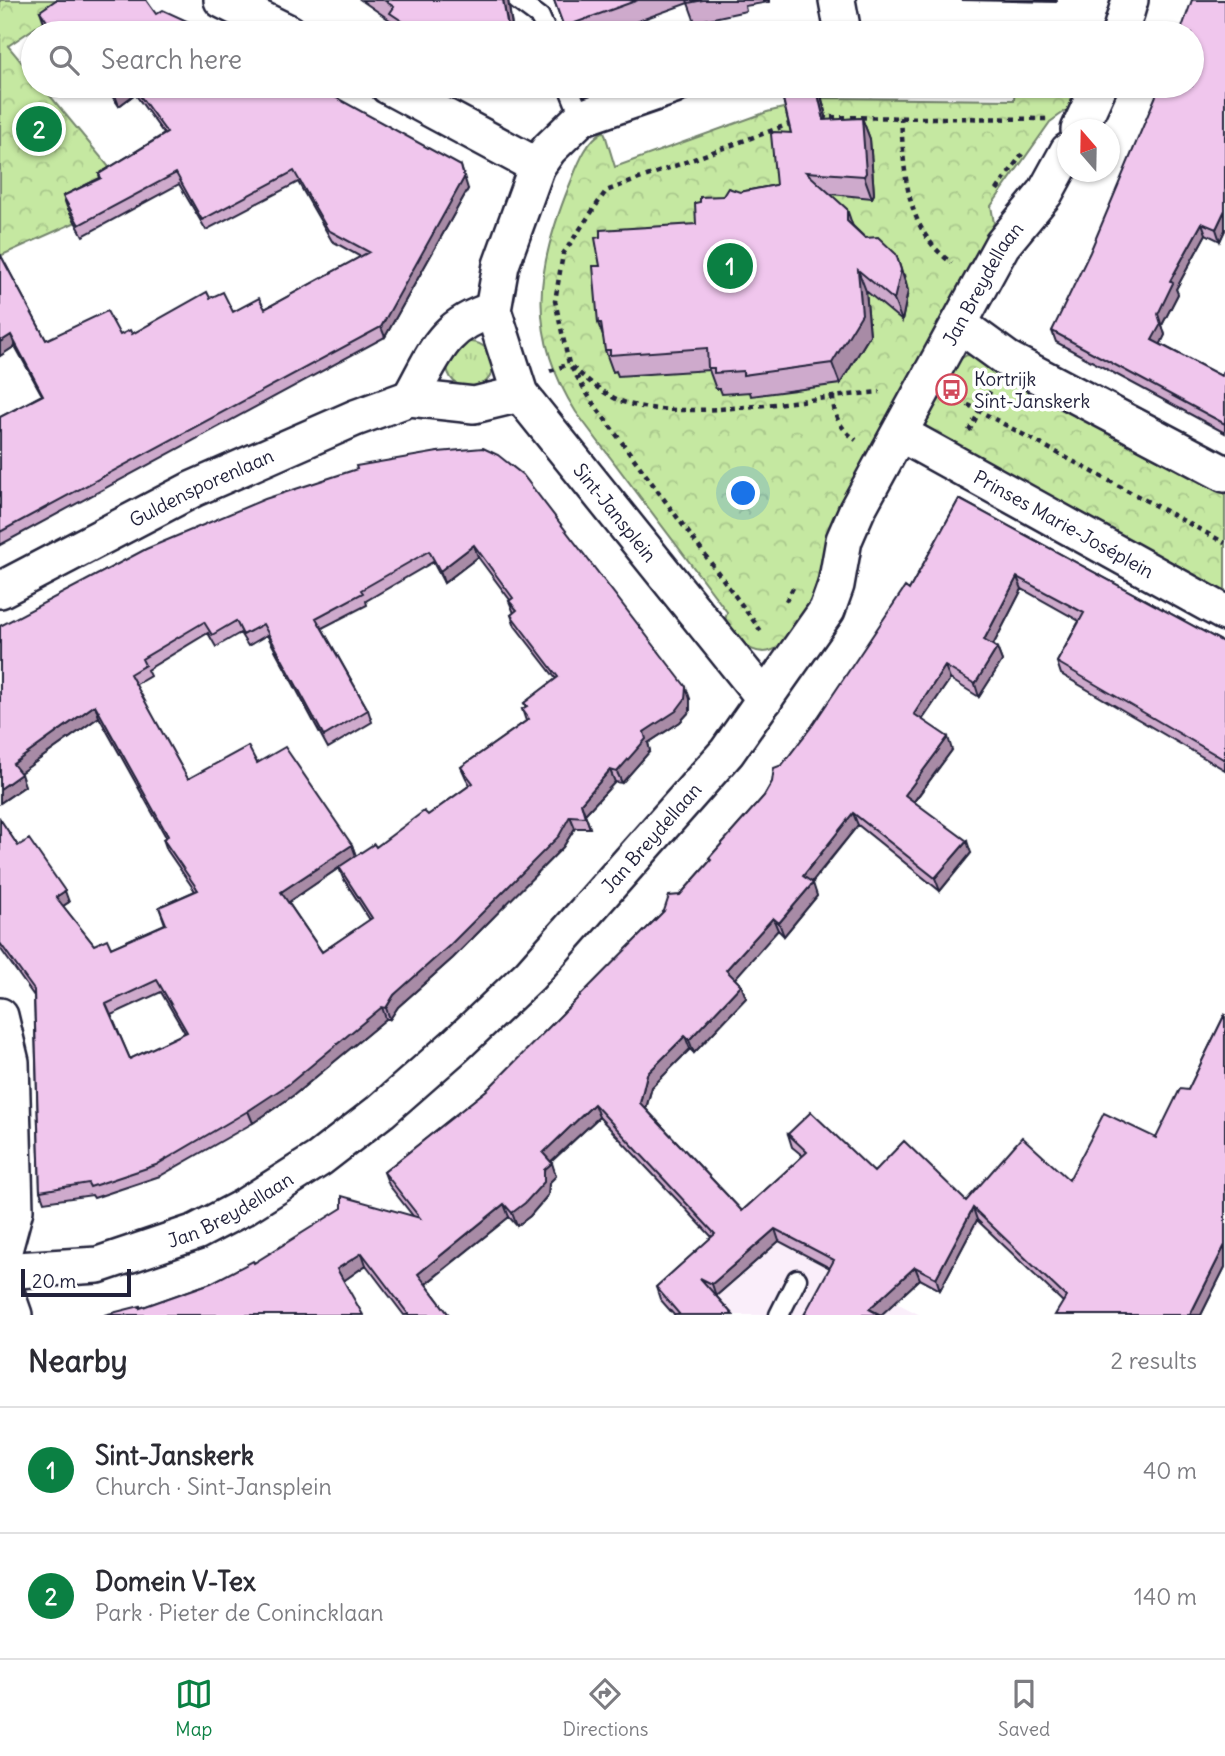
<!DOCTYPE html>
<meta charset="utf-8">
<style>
body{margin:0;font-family:Delius,sans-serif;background:#f7f7f7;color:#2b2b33}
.compass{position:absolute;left:1057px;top:119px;width:63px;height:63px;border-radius:50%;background:#fff;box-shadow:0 2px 5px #0004;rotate:340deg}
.scale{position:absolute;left:21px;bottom:18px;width:110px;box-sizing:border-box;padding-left:7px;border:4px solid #22223b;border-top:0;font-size:19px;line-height:24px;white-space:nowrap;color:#22223b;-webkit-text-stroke:5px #fff;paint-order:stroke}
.you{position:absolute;left:744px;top:494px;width:24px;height:24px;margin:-18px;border:5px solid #fff;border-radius:50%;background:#1a73e8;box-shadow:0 0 0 10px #1a73e833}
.badge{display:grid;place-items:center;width:46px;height:46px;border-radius:50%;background:#0b8043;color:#fff;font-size:23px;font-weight:700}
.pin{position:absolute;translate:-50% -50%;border:4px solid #fff;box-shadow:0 2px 7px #0006}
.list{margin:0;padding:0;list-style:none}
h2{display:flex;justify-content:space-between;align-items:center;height:91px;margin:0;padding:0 28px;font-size:30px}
h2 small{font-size:23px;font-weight:400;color:#7c7c81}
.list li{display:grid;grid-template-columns:46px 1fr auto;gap:21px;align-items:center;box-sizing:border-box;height:126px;padding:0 28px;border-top:2px solid #e1e1e2}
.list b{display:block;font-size:26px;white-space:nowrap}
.list p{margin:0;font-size:23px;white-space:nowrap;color:#7c7c81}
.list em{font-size:23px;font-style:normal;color:#7c7c81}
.icon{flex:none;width:38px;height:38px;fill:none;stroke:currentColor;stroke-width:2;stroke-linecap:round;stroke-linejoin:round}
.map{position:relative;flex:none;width:1225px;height:1315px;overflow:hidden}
.search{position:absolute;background:#fff;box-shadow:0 2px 5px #0004;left:21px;right:21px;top:21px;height:77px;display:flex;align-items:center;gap:18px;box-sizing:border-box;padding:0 24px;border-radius:38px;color:#7c7c81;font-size:26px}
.sheet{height:343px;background:#fff}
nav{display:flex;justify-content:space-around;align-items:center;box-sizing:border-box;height:98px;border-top:2px solid #e1e1e2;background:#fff;font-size:19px;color:#7c7c81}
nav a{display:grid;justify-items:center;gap:4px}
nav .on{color:#0b8043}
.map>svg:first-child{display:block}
.built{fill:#faeefa}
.grass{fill:url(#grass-tufts);stroke:#74856e;stroke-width:2}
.park{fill:url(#park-crowns);stroke:#74856e;stroke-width:2}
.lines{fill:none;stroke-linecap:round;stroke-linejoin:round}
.lane-casing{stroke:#22223b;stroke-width:23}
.street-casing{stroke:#22223b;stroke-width:40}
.path{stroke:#22223b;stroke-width:4.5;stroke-dasharray:5 5;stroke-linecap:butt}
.lane{stroke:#fff;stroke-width:18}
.street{stroke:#fff;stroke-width:35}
.wall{fill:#ceaacc;stroke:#22223b;stroke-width:2;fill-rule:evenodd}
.shaded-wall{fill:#a88ba6;stroke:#22223b;stroke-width:2}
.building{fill:#f0c6ed;stroke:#22223b;stroke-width:2;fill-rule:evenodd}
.labels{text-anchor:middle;stroke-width:7;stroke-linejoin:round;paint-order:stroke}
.street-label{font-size:19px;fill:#22223b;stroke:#fff}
.poi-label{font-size:19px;fill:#22223b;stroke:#fff;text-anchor:start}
</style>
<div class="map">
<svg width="1225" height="1315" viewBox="0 0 1225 1315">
<defs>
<pattern id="grass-tufts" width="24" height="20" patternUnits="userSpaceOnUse" patternTransform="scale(1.75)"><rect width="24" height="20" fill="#c5e8a1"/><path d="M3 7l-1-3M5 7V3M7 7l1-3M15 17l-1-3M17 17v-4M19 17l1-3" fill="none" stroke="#a9c78c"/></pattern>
<pattern id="park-crowns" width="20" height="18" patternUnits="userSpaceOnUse" patternTransform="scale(1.75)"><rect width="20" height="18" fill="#c5e8a1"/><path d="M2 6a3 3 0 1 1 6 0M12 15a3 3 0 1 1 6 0" fill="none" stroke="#a9c78c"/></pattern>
</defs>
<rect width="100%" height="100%" fill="#fff"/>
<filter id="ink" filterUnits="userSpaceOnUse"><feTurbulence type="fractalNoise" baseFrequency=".0143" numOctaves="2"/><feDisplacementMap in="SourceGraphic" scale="14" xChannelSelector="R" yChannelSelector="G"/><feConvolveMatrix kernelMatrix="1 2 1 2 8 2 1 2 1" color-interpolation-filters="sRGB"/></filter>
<g filter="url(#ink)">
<path class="built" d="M908,1153l73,71 -86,78 25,13h-194l-14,-16 15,-59 152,-55z"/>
<path class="grass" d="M447 365a23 23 0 1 1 46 0a23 23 0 1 1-46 0Z"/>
<path class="park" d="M0,0h76l-68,46 25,30v10h9l72,87v32l-114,51z
M1015,86h57l-1,21 -21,15 -59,84 3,17c-51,95 -107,189 -154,286 -22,43 -18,101 -58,135 -23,20 -42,-2 -58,-18l3,-14 -151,-200c-50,-79 -40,-145 -6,-228 7,-17 16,-44 34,-53l11,36 152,-55 57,-14 190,2z
M967,355l11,1 247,132v109l-299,-168 -1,-9 32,-59z"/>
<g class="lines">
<defs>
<path id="lane" d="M517,0l23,17 7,16
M568,86l13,32
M779,1315l18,-36"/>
<g id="street">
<path d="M222,0l67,33"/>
<path d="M837,0l6,33"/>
<path d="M1120,33l10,-33"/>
<path d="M388,86l149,80"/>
<path id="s1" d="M674,86l-93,32 -32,31 -12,17 -36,99 -8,45 27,84 245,305"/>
<path d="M1079,130l20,-44"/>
<path d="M959,324l48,35 218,115"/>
<path d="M410,398c25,-44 31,-72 83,-88"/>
<path id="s2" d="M901,434l324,179"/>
<path id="s3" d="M0,590l193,-101 162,-71 55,-20 64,7 46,-11"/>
<path d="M0,1016l11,46 4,148 -15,55"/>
<path id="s4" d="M0,1271l98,-6 98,-33 46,-24 77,-49 62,-48 74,-65 75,-71 197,-223 100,-142 9,-25 8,-45 13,-30 145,-265 43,-52 23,-42"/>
<path d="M0,1275l14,40"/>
</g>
</defs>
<use href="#lane" class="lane-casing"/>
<use href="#street" class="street-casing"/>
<path class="path" d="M821,117l225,2
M901,117c3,52 3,112 51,146
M997,190l25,-36
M572,367c16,13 33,29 54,36 58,19 189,-6 254,-11
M550,371l19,-7
M833,396c0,20 7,32 23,44
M959,400l266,143
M969,431l22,-41
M786,601l9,-17
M761,631l-168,-228 -24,-39 -14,-63 8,-47 43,-63 189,-69"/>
<use href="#lane" class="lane"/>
<use href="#street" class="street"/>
</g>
<path class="wall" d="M361,0h147l5,33h-115l-4,-10z
M554,0h215v2l-24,4 1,5 -51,11 -7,-19 -83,30h-39z
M961,0h96l-1,2z
M1225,0v230l-5,11 -14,-7 -30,55 2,5 -16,31 3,10 -5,9 61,32 4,-8v65l-169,-91 -4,-11 140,-245z
M40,11l116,3 57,19h-161l-8,-11z
M105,86h210l153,103 -83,148 -385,208v-128l42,-22 -27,-49 -15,10v-102l46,86 86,-6 78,-36 23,14 32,-3 96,-52 -29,-16 -34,-59 -92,48 -27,-46 -96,52 -16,-29 -4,-11 37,-18 -1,-4 65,-40 -29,-40 -16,12z
M780,86h39l8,34 35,-2 8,21 4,55 -2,4 -41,-4 22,32 51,49 4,16 -6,30 -36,-30 4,44 -30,49 -89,12 -1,-4 -28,2 -2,-5h-4l-7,-19 -91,6 -2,-5 -3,1 -8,-22 -1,-11 -6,-16 2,-57 96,-42 4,-22 40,-10 36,-7 15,-52z
M438,452l252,247v12l-10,11 -32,21 2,8 -28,32 -7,-1 -30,32 5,14h-15l-12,19 -110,111 -55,49 -8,12h-4l-92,76 -41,28 -93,53 -66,22 -2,-3 -48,7 -4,-11 -6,-195 -34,-48v-129l18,27 51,56 -6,4 31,39 17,3 54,-24 -6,-17 36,-16 -28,-41 -4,-11 3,-2 -67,-120 -79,56 5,13 -25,17v-177zM478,557l32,43 -1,1 5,12 -3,2 4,11 41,53 -32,24 2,4 -4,2 4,12 -65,46 5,11 4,7 -42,30 -52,32 -20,9 -4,-11 -95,-82 -69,16 -53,-94 15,-9 -3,-6 61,-37 8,14 24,-14 8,13 19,-11 61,113 44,-26 -4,-12 -46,-82 45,-23 -1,-4 67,-39 11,21zM339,868l4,10 27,42 -48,32 -34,-50zM161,992l24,41 -55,26 -19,-44z
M959,499l266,144v127l-164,-96 -4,-12 22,-41 -57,-32 -29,56 4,3 5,13 -23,36 -29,-18 -28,41 30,30 -38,52 57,51 -31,38 -82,-66 -46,58 5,13 -33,40 -6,-6 -44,48 7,7 5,13 -52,55 -4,-4 -38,38 -6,22 96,102 61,-55 -11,-9 -4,-13 86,38 92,29 103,-21 87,-42 32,-48 37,-76v253l-24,48 -138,-13 -86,-82 -37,70 -20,-11 -39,36 -51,-47 -51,-27 -63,55 17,19h-59l-14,-16 -4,-12 56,-50 -113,-120 -48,45 5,14 -7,7 -1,12 -18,21 -13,10 -8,-9 -83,67 23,31h-45l-38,-50 -23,16 -202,27 70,-25 43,-20 159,-47 -24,-31 -5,-13 104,-83 192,-194 30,-34 -1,-3 55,-62 18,-31 30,-39 97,-136z"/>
<path class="shaded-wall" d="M503,0h5l5,33h-4z
M128,86h4l3,8 -16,12 -4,-11z
M816,86h3l12,55 -7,-21z
M862,118l8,21 4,55 -2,4 -8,-22z
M461,166l7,23 -83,148 -4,-10z
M847,209l7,21 -7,-9z
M1225,210v20l-5,11 -4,-12z
M1202,223l4,11 -30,55 2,5 -16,31 3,10 -8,17 -5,-12 6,-26 12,-33z
M896,254l12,37 -6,30 -8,-21z
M858,270l8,21 4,44 -30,49 -8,-21z
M11,335l4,11 -15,10v-14z
M474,545l4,12 -34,26 -4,-12z
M1017,577l5,12 -33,64 -5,-13z
M997,648l5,13 -23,36 -4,-13z
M945,666l5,13 -32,47 -4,-12z
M686,687l4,12v12l-10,11 -32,21 2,8 -28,32 -5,-11 27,-40z
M95,705l4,12 -82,58 -4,-11z
M948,737l4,13 -43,58 -4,-13z
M610,770l5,12 -30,32 5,14 -9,-25z
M21,774l4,12 -25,17v-14z
M853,813l5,12 -51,63 -4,-12z
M570,816l5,12 -12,19 -110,111 -55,49 -8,12 -4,-11 8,-13z
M967,841l4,12 -31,38 -5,-13z
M352,845l4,11 -70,48 -5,-12z
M813,883l4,13 -33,40 -5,-13z
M65,891l4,11 -9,6 -4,-11z
M773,918l5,12 -47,53 -5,-13z
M741,985l5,13 -52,55 -5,-13z
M382,1007l4,12 -92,76 -41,28 -5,-12z
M685,1036l5,13 -38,38 -8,28 -4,-12 7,-29z
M594,1104l5,13 -52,48 -4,-12z
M552,1163l4,13 -7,7 -1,12 -18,21 -13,10 -5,-13 32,-43z
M504,1204l5,13 -86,69 -5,-12z
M973,1208l4,12 -37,70 -4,-12z
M775,1229l4,12 -63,55 -4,-12z
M1225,1245v22l-24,48h-11z
M362,1253l4,12 -24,17 -5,-13z
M915,1267l5,12 -39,36 -12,-6z"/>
<path class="building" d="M56,0h90l10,14 7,-4 50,23h-158l-15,-22z
M384,0h119l6,33h-78l-2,-1 -1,1h-8l-30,-20 4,-6z
M554,0h84l-74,27z
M687,0h16l-15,3z
M1192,0h33v210l-9,19 -14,-6 -32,58 3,2 -15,31 3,10 -9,16 69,36 4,-8v56l-173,-93 38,-79 70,-166h32v-53h-12z
M108,86h20l-13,9z
M133,86h182l146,80 3,12 -83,149 -381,205v-115l43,-22 -32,-60 -11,7v-88l46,86 61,-29 13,24 10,-5 2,4 75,-42 3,6 13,-6 10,20 26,-14 6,11 104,-57 -41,-22 -34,-59 -92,49 -26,-47 -97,52 -16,-29 38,-18 -2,-4 68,-41z
M780,86h36l8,34 38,-2 4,55 -2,3 -58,-4 41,37v12l18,17 13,-1 18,17 5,16 -7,30 -36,-30 4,44 -30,49 -89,12v-4l-29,2v-5h-6l-1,-20 -97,7v-5h-5l-4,-27h-3l-5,-57h7l-5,-28 5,-1v-7l96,-6 -1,-21 5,-1v-5l23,-1 5,-8 12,4 36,-7 -5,-51 3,-2 17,1z
M483,448l15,7 25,20 163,212 -1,12 -9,12 -32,21 2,7 -29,33 -7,-2 -29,33 4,14 -15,-1 -11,20 -110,110 -55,49 -8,13 -4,-1 -93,77 -41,27 -92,54 -66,22 -2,-4 -48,8 -6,-201 -34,-47v-124l18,27 11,-7 36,52 -9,6 38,48 13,-6 4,9 55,-24 -7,-17 39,-17 -35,-51 5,-3 -73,-131 -82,59 8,10 -21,15v-163l146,-77 119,-50 92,-30 -1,-3 82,-14zM474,545l39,53 -4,3 8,9 -6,5 47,62 -34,26 3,3 -5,3 7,10 -68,48 12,16 -45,32 -4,-4 -48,36 -2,-3 -35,23 33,51 -50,34 -41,-60 71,-47 -67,-98 -28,16 -9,-17 -60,33 -58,-105 15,-9 -3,-6 62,-37 8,13 24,-14 7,14 20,-11 61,112 44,-26 -52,-92 47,-25 -2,-3 68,-39 11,20zM157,980l30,52 -57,27 -24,-55z
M959,499l266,144v117l-168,-98 27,-49 -67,-36 -33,63 13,8 -22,36 -30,-18 -31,48 34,23 -43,58 62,46 -32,37 -82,-65 -50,63 10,7 -34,40 -6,-5 -47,52 15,15 -52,55 -4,-4 -38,38 -7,29 102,108 65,-59 -19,-18 23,-22 63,60 30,-31 62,60 56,-64 47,43 35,-67 52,25 24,-49 8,1 37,-76v231l-35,70h-135l11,-18 -93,-89 -37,70 -21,-11 -46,42 11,6h-76l30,-55 -59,-31 -63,55 -12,-6 33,37h-53l-24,-28 59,-53 -121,-130 -51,49 9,10 -8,7v12l-19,21 -13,10 -8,-9 -86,70 31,41h-40l-47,-62 -25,16 26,46h-259l36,-9v2l71,-25 42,-22 1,2 88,-55v-12l78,22 -36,-46 104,-83 176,-178 5,-15 11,-1 31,-35 -2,-2 55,-62 8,-14 2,-14 8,-3 30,-39 93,-139 4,3z"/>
</g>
<defs>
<symbol id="bus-ring" viewBox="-11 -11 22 22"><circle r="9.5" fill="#fff" stroke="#d1495b" stroke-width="1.5"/><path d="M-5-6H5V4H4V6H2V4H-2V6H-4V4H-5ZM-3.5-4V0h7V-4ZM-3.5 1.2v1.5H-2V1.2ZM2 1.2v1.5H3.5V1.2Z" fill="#d1495b"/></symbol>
</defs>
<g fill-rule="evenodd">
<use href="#bus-ring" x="934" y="372" width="35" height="35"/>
</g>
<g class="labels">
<g class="street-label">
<text dy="7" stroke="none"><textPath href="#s4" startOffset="1460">Jan Breydellaan</textPath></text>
<text dy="7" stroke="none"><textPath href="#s3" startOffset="226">Guldensporenlaan</textPath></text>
<text dy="7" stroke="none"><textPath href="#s1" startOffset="555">Sint-Jansplein</textPath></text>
<text dy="7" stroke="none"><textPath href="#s2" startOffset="186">Prinses Marie-Joséplein</textPath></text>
<text dy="7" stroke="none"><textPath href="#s4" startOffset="808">Jan Breydellaan</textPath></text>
<text dy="7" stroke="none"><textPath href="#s4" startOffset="242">Jan Breydellaan</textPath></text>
</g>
<g class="poi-label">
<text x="974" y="386">Kortrijk<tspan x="974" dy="22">Sint-Janskerk</tspan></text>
</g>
</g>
</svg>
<svg class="compass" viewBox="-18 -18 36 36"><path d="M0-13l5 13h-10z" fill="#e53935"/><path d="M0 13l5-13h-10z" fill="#7c7c81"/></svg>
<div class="scale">20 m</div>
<div class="you"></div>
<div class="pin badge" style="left:730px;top:266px">1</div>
<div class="pin badge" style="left:39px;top:129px">2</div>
<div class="search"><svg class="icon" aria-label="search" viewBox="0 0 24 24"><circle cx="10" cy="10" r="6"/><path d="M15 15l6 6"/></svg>Search here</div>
</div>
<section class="sheet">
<h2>Nearby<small>2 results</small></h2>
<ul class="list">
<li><span class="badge">1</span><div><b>Sint-Janskerk</b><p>Church · Sint-Jansplein</p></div><em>40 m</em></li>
<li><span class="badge">2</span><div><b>Domein V-Tex</b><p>Park · Pieter de Conincklaan</p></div><em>140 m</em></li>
</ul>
</section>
<nav>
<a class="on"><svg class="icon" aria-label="map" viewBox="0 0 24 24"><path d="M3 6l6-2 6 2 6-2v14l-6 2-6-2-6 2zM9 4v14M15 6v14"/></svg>Map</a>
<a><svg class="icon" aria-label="directions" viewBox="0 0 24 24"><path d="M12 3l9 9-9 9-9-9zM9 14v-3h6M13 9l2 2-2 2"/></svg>Directions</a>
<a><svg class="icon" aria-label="saved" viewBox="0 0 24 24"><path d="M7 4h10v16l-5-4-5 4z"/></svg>Saved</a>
</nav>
